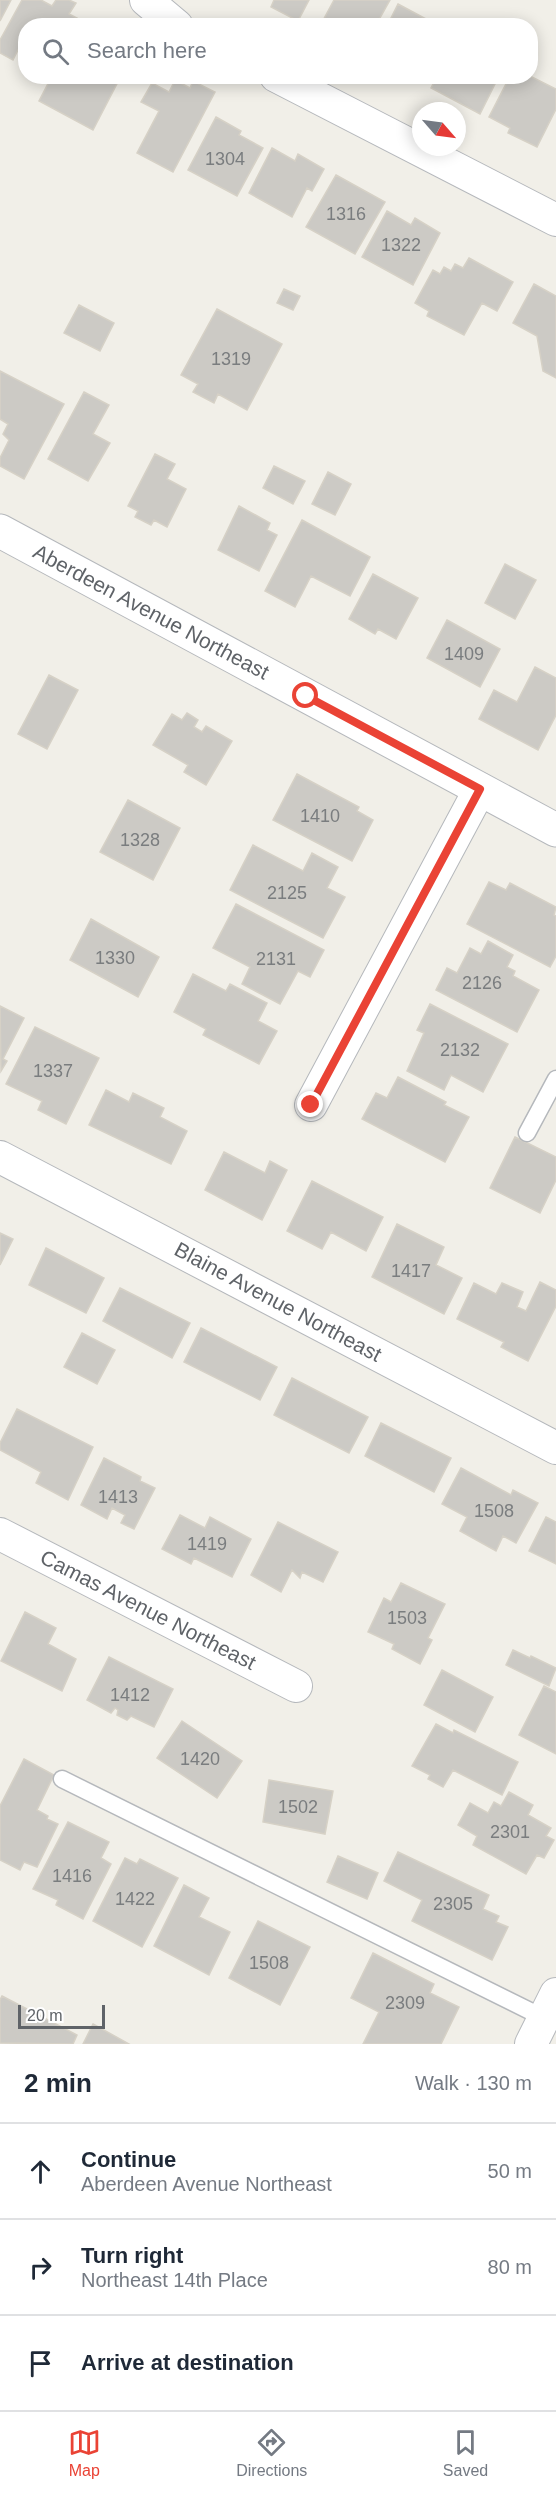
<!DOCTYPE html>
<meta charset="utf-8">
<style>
body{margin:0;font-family:Helvetica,sans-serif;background:#f2f2f3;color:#1f2937}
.compass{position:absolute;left:412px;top:102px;width:54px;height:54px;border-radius:50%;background:#fff;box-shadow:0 3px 15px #0003;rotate:118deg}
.scale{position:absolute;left:18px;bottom:15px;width:87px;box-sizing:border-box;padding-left:6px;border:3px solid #5f6368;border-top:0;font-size:16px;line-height:21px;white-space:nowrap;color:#5f6368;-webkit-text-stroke:4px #fff;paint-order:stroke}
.stop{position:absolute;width:18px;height:18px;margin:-14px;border:4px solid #ea4335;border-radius:50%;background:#fff}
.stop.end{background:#ea4335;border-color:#fff;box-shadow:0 2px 6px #0008}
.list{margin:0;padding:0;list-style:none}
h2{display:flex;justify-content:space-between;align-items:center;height:78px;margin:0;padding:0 24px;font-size:26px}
h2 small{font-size:20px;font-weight:400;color:#747a83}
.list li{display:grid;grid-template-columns:39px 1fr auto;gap:18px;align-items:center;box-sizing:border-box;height:96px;padding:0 24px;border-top:2px solid #e0e1e3}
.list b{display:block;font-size:22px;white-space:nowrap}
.list p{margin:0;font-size:20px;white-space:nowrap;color:#747a83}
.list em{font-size:20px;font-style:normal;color:#747a83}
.icon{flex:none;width:33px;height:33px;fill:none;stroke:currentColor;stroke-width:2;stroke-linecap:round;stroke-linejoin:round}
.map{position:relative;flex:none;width:556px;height:2044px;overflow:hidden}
.search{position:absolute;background:#fff;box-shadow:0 3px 15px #0003;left:18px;right:18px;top:18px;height:66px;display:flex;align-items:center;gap:15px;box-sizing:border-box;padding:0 21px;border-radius:24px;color:#747a83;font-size:22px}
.sheet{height:366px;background:#fff}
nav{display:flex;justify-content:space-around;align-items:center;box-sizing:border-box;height:84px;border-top:2px solid #e0e1e3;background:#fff;font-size:16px;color:#747a83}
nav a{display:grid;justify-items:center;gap:3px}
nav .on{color:#ea4335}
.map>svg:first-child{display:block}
.building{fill:#cccac5;stroke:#d6d1c6;stroke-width:1.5}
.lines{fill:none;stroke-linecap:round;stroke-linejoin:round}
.service-casing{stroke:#b5b8bc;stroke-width:19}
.minor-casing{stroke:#b5b8bc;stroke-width:34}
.tertiary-casing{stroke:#b5b8bc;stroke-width:35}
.service{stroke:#fff;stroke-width:16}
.minor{stroke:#fff;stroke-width:32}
.tertiary{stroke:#fff;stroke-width:33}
.route{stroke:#ea4335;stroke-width:8}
.labels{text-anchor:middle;stroke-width:5;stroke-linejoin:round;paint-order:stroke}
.number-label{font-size:18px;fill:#7a7d7f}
.street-label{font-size:21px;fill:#5f6368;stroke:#fff}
</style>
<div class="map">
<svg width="556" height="2044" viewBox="0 0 556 2044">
<rect width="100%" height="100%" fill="#f1efe8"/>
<path class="building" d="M0,0h11l-11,21z
M22,0h19l11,6 4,-6h13l7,3 -7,11 8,4 -4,8h-47v28l-8,-4 -5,10 -13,-7v-13z
M274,0h35l-11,21 -27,-14z
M334,0h56l-14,25 -7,-4 -2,5h-47z
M398,4l41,22h-52z
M52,76h69l-28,54 -54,-29z
M437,76h62l-19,38 -49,-26z
M510,76h20l26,13v20l-19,38 -29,-14 2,-5 -21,-11z
M175,80l15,8 3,-7 22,11 -42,80 -36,-19 22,-42 -18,-9 11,-19 17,9z
M216,117l25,14 -2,4 24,13 -26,48 -49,-26z
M272,148l23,13 3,-7 26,15 -12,22 -5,-3 -15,29 -43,-24z
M336,175l49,27 -30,52 -49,-27z
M387,211l24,14 4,-7 25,15 -27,52 -51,-28z
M469,258l44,24 -16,29 -15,-8 -18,32 -37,-19 2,-5 -14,-8 18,-33 7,4 4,-7 7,4 4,-7 8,4z
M534,284l22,12v82l-13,-7 -6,-35 -24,-13z
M284,289l16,7 -7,14 -16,-7z
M79,305l35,18 -14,28 -36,-18z
M217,309l65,35 -35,66 -29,-16 -4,9 -21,-11 5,-8 -17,-9z
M0,371l64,33 -40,75 -24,-13v-8l9,-18 -6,-6 5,-10 -8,-5z
M84,392l25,13 -16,29 17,9 -22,38 -40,-22z
M155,454l20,10 -8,15 19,10 -19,38 -13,-7 -3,5 -16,-8 3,-6 -10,-5z
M274,466l31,15 -12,23 -30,-16z
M328,472l23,12 -16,31 -23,-11z
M239,506l31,17 -3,7 10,5 -18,36 -41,-21z
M302,520l68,37 -20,39 -39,-20 -16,31 -30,-16z
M505,564l31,16 -21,39 -30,-16z
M373,574l45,24 -22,41 -18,-10 -3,5 -26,-15z
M447,620l53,29 -20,38 -53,-29z
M535,667l21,11v37l-18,35 -59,-31 15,-29 23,12z
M49,675l29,15 -31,59 -29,-15z
M187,713l11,7 -4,7 8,5 4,-6 26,15 -26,44 -22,-13 4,-7 -35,-20 19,-31 10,6z
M297,774l62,33 -2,4 16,9 -21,41 -79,-41z
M128,800l52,28 -27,52 -53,-28z
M253,845l50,26 9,-18 26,14 -11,21 18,9 -22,41 -93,-48z
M489,882l17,8 4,-7 46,24 -2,8 2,1v40l-6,11 -83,-43z
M236,904l88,46 -14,27 -12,-6 -18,33 -38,-20 8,-17 -37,-19z
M91,919l68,38 -21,40 -68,-37z
M488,941l25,14 -6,12 8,4 -2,5 26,14 -22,42 -81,-42 11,-22 10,5 13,-25 11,6z
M193,974l33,17 4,-7 37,19 -9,18 19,10 -18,33 -56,-29 3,-6 -32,-17z
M430,1004l78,40 -25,48 -32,-17 -7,15 -37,-19 17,-38 -7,-3z
M0,1006l24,12 -21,41 4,2 -6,10z
M35,1027l64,31 -33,66 -28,-14 4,-9 -36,-17z
M398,1077l48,25 -2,3 25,12 -24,45 -83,-43 14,-26 11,5z
M106,1090l23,12 4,-9 31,15 -4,9 27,14 -16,33 -82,-39z
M515,1137l41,20v23l-16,33 -50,-25z
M224,1152l41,21 5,-12 17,9 -25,50 -57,-30z
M312,1181l71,36 -17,34 -35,-19 -9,17 -35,-18z
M397,1224l47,23 -8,18 26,13 -18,36 -72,-37z
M0,1233l13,6 -13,26z
M46,1248l58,30 -18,35 -57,-28z
M540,1282l16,8v16l-28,55 -27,-14 3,-5 -47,-23 17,-36 22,11 6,-11 21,9 -6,15 9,4z
M120,1288l70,35 -18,35 -69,-37z
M201,1328l76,39 -17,33 -76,-38z
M82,1333l33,17 -18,34 -33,-17z
M292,1378l76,39 -19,36 -75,-38z
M17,1409l76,38 -25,53 -32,-17 5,-11 -41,-22v-7z
M381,1423l70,35 -17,34 -69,-36z
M104,1458l37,19 -1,4 15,7 -21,41 -13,-6 4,-8 -13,-7 -5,11 -26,-14z
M461,1468l50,27 2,-5 25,13 -22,40 -13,-7 -7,15 -36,-20 7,-14 -25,-13z
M180,1515l25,13 5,-11 41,22 -19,38 -38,-19 -3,6 -29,-15z
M546,1517l10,5v42l-27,-13z
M278,1522l60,30 -15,30 -21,-10 -2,6 -8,-8 -11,22 -30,-17z
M401,1583l44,21 -17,34 4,2 -12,24 -28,-15 2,-5 -26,-12 16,-34 7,4z
M25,1612l31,16 -8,16 28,15 -14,32 -61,-30z
M513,1650l17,8 1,-2 25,12 -7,18 -43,-21z
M109,1657l64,32 -19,38 -23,-11 -4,4 -10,-5 1,-5 -3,-2 -4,5 -24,-13z
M442,1670l51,27 -18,35 -51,-27z
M544,1686l12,6v62l-37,-19z
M182,1721l60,40 -25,37 -60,-40z
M436,1724l17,9 1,-3 64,32 -16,33 -49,-25 -10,17 -15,-8 2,-4 -18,-9z
M24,1759l30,16 -17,35 11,6 -1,3 11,5 -21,43 -13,-5 -4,8 -20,-10v-54z
M269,1780l64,11 -8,43 -62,-12z
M509,1792l24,13 -5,10 23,13 -5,8 8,4 -10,18 -7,-3 -11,19 -53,-29 4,-9 -19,-11 12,-22 18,10 6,-11 7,4z
M68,1822l41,20 -8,16 10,6 -28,55 -27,-14 2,-5 -25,-11z
M398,1852l91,43 -6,14 16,7 -3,6 12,5 -16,33 -80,-39 10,-21 -38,-19z
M338,1856l40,17 -11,26 -40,-17z
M125,1858l12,6 3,-5 38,19 -36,69 -49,-26z
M184,1885l25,13 -10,19 31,15 -21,43 -55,-29z
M258,1921l52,26 -30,58 -51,-27z
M373,1953l61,31 -4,9 29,14 -18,37h-78l16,-32 -28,-14z
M2,1996l75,39 -4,9 -73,-1v-43z
M93,2024l36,20h-46z"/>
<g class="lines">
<defs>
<path id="service" d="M527,1133l29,-54
M62,1779l482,239"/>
<path id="minor" d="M146,0l31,26
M276,76l280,144
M311,1105l169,-316
M0,1157l556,291
M0,1534l296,152
M531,2044l25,-50"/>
<path id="tertiary" d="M0,531l556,299"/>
</defs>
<use href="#service" class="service-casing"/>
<use href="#minor" class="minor-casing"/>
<use href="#tertiary" class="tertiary-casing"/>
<use href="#service" class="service"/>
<use href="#minor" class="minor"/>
<use href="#tertiary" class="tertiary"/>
</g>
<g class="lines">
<path class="route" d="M306,696l174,93 -169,316"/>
</g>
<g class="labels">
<g class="number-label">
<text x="225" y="165">1304</text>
<text x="346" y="220">1316</text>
<text x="401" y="251">1322</text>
<text x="231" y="365">1319</text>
<text x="464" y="660">1409</text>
<text x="320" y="822">1410</text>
<text x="140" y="846">1328</text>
<text x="287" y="899">2125</text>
<text x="115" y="964">1330</text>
<text x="276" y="965">2131</text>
<text x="482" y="989">2126</text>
<text x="460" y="1056">2132</text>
<text x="53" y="1077">1337</text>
<text x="411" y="1277">1417</text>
<text x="118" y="1503">1413</text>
<text x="494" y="1517">1508</text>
<text x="207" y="1550">1419</text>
<text x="407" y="1624">1503</text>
<text x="130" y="1701">1412</text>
<text x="200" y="1765">1420</text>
<text x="298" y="1813">1502</text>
<text x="510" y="1838">2301</text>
<text x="72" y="1882">1416</text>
<text x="135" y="1905">1422</text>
<text x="453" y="1910">2305</text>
<text x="269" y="1969">1508</text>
<text x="405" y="2009">2309</text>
</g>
<g class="street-label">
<text transform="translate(151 612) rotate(28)" y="7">Aberdeen Avenue Northeast</text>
<text transform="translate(278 1302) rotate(28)" y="7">Blaine Avenue Northeast</text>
<text transform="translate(148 1610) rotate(27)" y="7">Camas Avenue Northeast</text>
</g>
</g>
</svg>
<svg class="compass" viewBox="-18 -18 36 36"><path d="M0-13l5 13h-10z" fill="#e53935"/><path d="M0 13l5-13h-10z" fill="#747a83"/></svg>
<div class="scale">20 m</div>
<div class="stop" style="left:306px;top:696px"></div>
<div class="stop end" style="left:311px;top:1105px"></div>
<div class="search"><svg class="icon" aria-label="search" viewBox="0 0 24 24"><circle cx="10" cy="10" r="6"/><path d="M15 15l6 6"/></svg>Search here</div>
</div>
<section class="sheet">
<h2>2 min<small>Walk · 130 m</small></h2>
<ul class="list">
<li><svg class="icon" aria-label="ahead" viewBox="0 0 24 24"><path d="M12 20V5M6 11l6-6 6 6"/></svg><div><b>Continue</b><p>Aberdeen Avenue Northeast</p></div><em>50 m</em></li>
<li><svg class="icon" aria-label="right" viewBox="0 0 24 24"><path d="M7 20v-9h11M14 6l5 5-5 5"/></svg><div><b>Turn right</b><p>Northeast 14th Place</p></div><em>80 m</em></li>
<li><svg class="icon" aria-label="arrive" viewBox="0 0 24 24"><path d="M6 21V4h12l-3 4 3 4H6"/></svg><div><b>Arrive at destination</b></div></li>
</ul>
</section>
<nav>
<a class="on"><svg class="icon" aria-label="map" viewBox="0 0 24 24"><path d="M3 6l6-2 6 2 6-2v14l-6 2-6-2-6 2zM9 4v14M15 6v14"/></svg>Map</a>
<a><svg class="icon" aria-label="directions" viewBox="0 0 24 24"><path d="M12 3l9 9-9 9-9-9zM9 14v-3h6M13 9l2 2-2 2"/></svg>Directions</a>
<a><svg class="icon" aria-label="saved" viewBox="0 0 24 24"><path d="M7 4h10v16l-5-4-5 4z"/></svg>Saved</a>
</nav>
